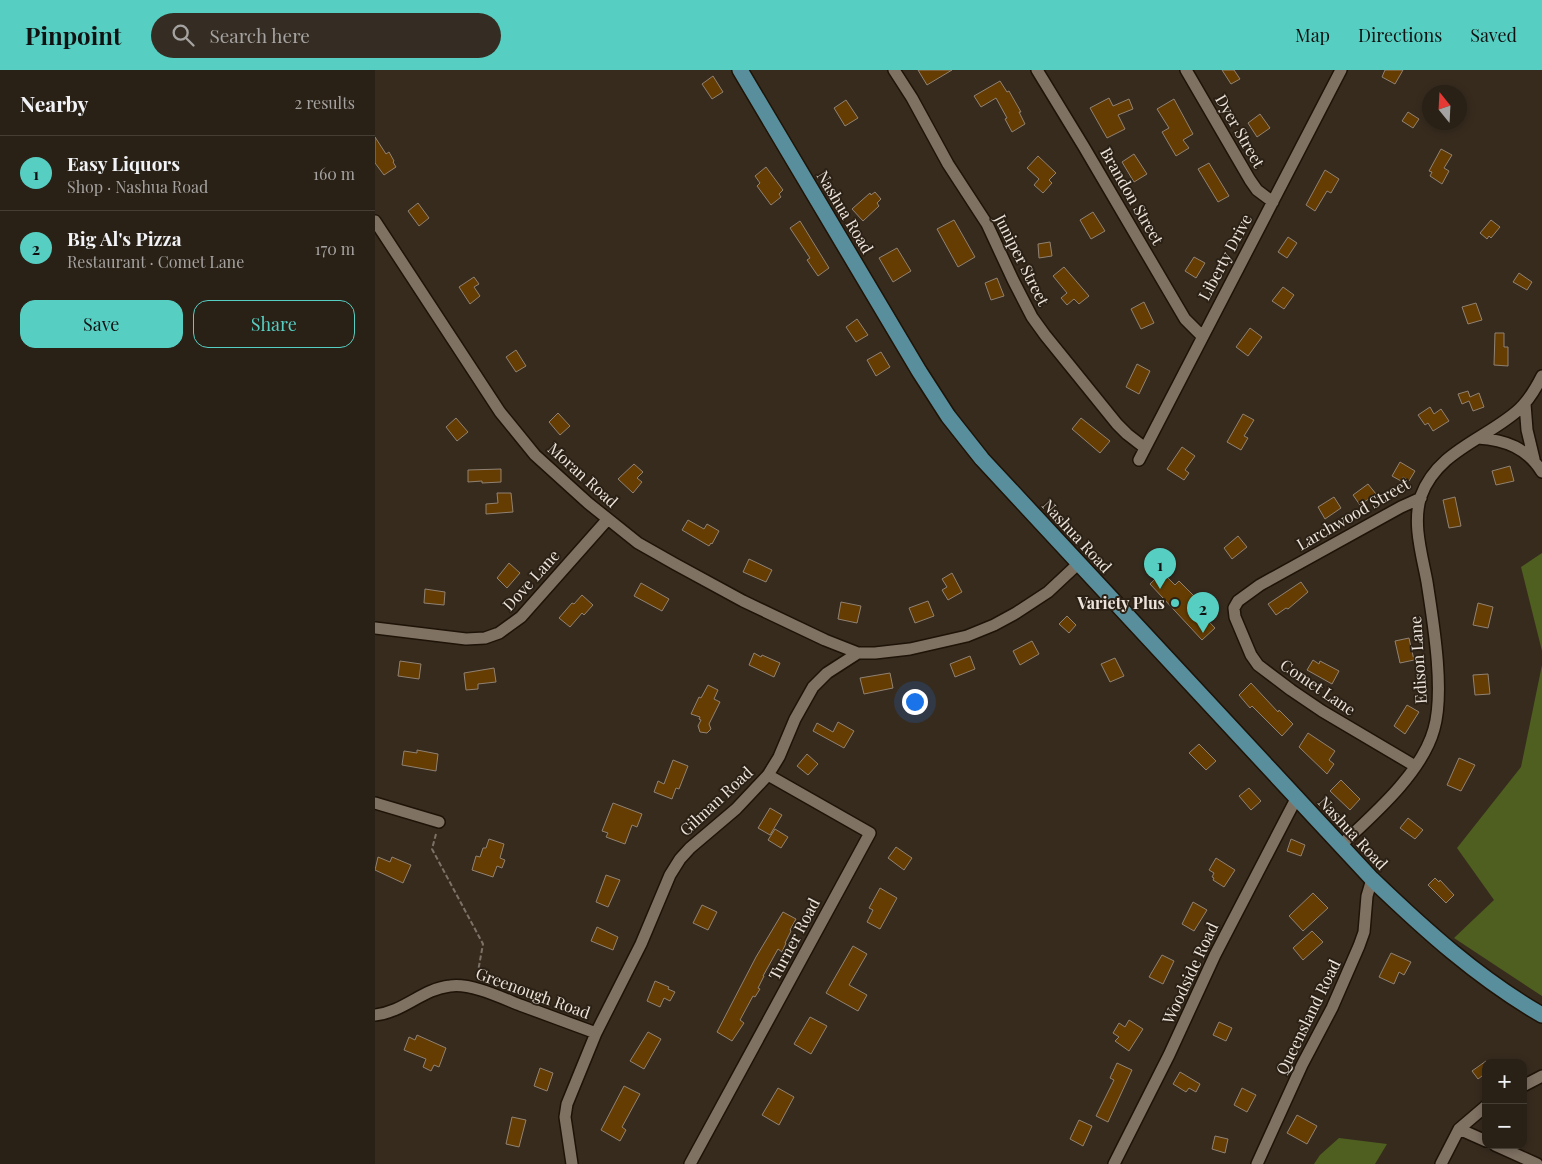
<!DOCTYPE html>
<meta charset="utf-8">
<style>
body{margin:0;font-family:"Playfair Display",serif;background:#352d23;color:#f1f3f6}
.controls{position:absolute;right:15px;bottom:15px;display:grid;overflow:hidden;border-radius:10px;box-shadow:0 2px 8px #0003}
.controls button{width:45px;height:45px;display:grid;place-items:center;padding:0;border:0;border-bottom:1px solid #453e35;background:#292016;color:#f1f3f6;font:25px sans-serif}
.compass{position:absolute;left:1047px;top:15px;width:45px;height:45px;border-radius:50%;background:#292016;box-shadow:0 2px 8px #0003;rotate:342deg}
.you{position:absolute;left:539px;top:631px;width:18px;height:18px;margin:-12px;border:4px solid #fff;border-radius:50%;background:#1a73e8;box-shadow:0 0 0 8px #1a73e833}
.badge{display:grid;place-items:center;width:32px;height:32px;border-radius:50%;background:#57cec2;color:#111;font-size:16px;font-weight:700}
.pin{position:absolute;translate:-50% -41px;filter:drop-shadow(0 1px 2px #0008)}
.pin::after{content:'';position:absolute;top:26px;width:18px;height:15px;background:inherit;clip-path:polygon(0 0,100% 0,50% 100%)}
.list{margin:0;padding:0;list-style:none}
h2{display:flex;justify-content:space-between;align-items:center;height:65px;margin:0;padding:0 20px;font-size:21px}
h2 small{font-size:16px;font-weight:400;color:#a5a3a1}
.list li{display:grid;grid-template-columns:32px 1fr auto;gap:15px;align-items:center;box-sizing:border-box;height:75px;padding:0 20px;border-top:1px solid #453e35}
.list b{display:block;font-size:19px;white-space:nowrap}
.list p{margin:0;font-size:16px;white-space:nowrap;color:#a5a3a1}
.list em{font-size:16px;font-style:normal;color:#a5a3a1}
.actions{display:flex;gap:10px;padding:15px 20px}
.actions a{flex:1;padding:11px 0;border:1px solid #57cec2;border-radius:15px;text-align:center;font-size:18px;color:#57cec2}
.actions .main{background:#57cec2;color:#111}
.icon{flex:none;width:28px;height:28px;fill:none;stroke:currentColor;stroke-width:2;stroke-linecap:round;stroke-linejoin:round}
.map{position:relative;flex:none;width:1167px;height:1094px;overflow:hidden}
header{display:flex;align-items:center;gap:30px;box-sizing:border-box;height:70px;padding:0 25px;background:#57cec2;color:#111}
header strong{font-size:24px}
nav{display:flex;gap:28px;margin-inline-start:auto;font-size:18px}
.search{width:350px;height:45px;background:#352d23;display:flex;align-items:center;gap:12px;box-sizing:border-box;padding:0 18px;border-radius:28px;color:#a5a3a1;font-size:19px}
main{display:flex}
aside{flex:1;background:#292016}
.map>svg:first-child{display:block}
.green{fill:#4e5f1f}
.building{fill:#653d03;stroke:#908273}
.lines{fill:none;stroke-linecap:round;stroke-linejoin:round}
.minor-casing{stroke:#1e1307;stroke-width:14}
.major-casing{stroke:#1e1307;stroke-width:18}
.path{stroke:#7c7267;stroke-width:2;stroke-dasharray:5 2.5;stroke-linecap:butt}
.minor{stroke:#7f7263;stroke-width:11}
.major{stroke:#598f9d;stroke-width:15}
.poi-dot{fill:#57cec2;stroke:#2c2115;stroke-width:2}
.labels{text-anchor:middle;stroke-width:4;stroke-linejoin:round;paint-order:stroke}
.street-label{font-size:16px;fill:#ede5dd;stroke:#2c2115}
.poi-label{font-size:16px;font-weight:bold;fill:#ede5dd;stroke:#2c2115;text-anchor:end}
</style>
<header>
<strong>Pinpoint</strong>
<div class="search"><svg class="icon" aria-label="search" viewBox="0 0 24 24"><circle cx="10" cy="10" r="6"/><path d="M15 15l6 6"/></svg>Search here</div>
<nav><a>Map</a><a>Directions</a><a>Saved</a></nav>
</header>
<main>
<aside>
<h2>Nearby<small>2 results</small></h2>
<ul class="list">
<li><span class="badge">1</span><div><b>Easy Liquors</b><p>Shop · Nashua Road</p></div><em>160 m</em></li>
<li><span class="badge">2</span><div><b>Big Al's Pizza</b><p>Restaurant · Comet Lane</p></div><em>170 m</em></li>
</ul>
<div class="actions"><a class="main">Save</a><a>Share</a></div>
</aside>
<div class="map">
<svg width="1167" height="1094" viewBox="0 0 1167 1094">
<rect width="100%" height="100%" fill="#372b1e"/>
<path class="green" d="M1167,483v98l-21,-84z
M1167,595v331l-88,-58 40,-38 -37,-52 64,-81z
M964,1068l48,6 -12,20h-61l6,-9z"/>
<path class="building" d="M543,0h34l-25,15z
M847,0h12l6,9 -9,5z
M1010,0h18l-8,14 -13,-7z
M338,6l10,16 -11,7 -10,-15z
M625,11l7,11 2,-1 12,21h-2l6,12 -13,8 -7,-13 2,-1 -11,-20 -15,9 -7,-11z
M734,28l4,8 16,-7 4,10 -15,6 7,14 -18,9 -17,-30z
M799,29l19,35 -10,6 6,8 -13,8 -14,-24 7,-4 -12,-19z
M471,30l12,18 -13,8 -11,-18z
M1033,42l11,7 -6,9 -11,-7z
M885,44l10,14 -13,9 -9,-14z
M0,67l11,17 3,-2 5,9 -1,1 3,5 -12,8 -9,-12z
M1066,79l11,6 -8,13 5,3 -7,13 -12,-8 2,-4 -3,-1z
M759,84l13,20 -13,8 -12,-20z
M663,86l18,17 -7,7 3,3 -9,10 -9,-8 5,-6 -12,-11z
M834,93l20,33 -11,6 -20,-33z
M391,97l17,23 -4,4 2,3 -10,8 -14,-19 3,-3 -5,-7z
M950,100l14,9 -8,14 -4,-2 -12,20 -9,-6z
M500,122l6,7 -4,4 2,3 -16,15 -11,-12 18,-16 1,2z
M43,133l11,15 -10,8 -11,-15z
M718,142l12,19 -14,8 -11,-19z
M579,150l21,37 -17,10 -21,-38z
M1116,150l9,7 -9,11 -2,-2 -2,3 -7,-6z
M425,151l29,47 -11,8 -11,-16 3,-2 -20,-30z
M913,167l9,6 -10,15 -9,-6z
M675,172l2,14 -13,2 -1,-14z
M522,178l14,23 -18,11 -14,-24z
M819,187l11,6 -9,15 -11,-7z
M689,197l25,29 -10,8 -5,-5 -7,6 -6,-7 6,-5 -14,-17z
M1144,203l13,9 -5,8 -14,-8z
M99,207l5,7 -5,3 6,9 -10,8 -11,-17z
M622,208l7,18 -13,4 -6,-17z
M908,217l11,8 -10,14 -12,-8z
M769,232l10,21 -13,6 -10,-20z
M1101,233l6,17 -14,4 -6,-17z
M482,249l11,16 -12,7 -10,-15z
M875,258l12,9 -14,19 -12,-9z
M1120,263h9v14h4v19l-14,-1z
M141,280l10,16 -10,6 -10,-15z
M506,282l9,15 -14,9 -9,-16z
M762,294l13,7 -11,23 -13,-7z
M1093,321l2,6 9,-4 5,14 -11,4 -4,-10 -7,3 -4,-10z
M1055,337l4,7 7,-5 8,12 -16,10 -5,-8 -3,2 -7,-10z
M183,343l12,13 -10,9 -11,-13z
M868,344l11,6 -10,16 4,2 -7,12 -14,-8z
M81,348l12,14 -11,9 -11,-14z
M706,348l29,23 -10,12 -28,-24z
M807,377l13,9 -10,14 4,3 -5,7 -17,-11z
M1025,392l15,9 -6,10 -6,-4 -2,4 -9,-5z
M259,394l9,8 -6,6 5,4 -9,11 -15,-14z
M1135,396l4,15 -18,4 -4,-14z
M126,399v13l-19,1v-2l-14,1v-12z
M993,414l8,10 -16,11 -7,-10z
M122,423h14l2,19 -27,2v-10l12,-1z
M959,427l7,11 -16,11 -7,-12z
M1080,427l6,29 -12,2 -6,-28z
M313,450l16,9 3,-5 12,7 -7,13 -1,-1 -2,3 -27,-16z
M863,466l9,11 -15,12 -8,-11z
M374,489l23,11 -6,12 -23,-10z
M134,493l11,10 -13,15 -10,-10z
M787,502l13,13 4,-4 15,15 -5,5 26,27 -13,12 -52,-56z
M577,503l10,19 -14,8 -6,-10 5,-3 -5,-8z
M926,512l7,10 -20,17 -2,-1 -10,7 -8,-11z
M266,513l28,16 -7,12 -28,-15z
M50,519l20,3 -1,13 -20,-2z
M207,525l11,10 -9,10 -2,-2 -12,14 -11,-9 13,-15 2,1z
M553,531l6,15 -19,7 -6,-15z
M466,532l20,4 -4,17 -19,-4z
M1103,533l15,4 -5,21 -15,-3z
M692,546l9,9 -7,8 -10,-9z
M1034,568l5,22 -14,3 -5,-22z
M657,571l7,13 -19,11 -7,-14z
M379,583l7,4 1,-2 18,8 -6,14 -25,-12z
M595,586l5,13 -20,8 -5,-13z
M740,588l9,18 -14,6 -9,-18z
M938,590l6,4 1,-3 19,10 -7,13 -25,-14z
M25,591l21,3 -2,15 -21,-3z
M119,598l2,14 -18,2v5l-12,1 -2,-17z
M515,603l3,15 -29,6 -4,-16z
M1113,604l2,20 -15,1 -2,-20z
M876,613l27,29 1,-2 14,14 -11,12 -30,-30 -2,2 -11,-13z
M333,615l10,5 -4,9 6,3 -11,22 2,5 -4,4 -7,-1 -2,-6 3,-6 -2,-1 1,-2 -9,-3 8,-17 2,1z
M1032,635l12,7 -14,22 -11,-8z
M463,652l16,9 -10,17 -31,-17 4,-8 16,9z
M933,663l27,18 -6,9 5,4 -7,10 -28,-27z
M824,674l17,17 -10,9 -17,-17z
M42,680l21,4 -2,17 -34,-6 2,-14 13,2z
M432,684l11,10 -10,11 -11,-9z
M1084,688l16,7 -14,26 -14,-6z
M298,690l15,6 -9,23 -3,-1 -4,11 -18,-7 4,-11 6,3z
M966,710l19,19 -10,11 -20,-19z
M874,718l12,13 -10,9 -12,-14z
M238,733l29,11 -5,13 -5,-2 -7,19 -19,-7 2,-4 -6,-2z
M395,738l12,7 -12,20 -12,-7z
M1033,748l15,12 -8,9 -15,-11z
M400,759l13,8 -7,11 -13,-8z
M114,769l15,5 -4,14 5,2 -3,8 -5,-2 -4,11 -21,-7 4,-14 4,1 3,-9h3z
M916,769l14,6 -4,11 -14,-5z
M521,777l16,11 -8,12 -16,-12z
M3,787l12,5 2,-5 19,8 -8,18 -28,-13z
M841,788l19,12 -11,17 -11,-7 1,-2 -2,-1 2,-4 -5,-3z
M231,805l14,5 -12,27 -12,-5z
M1060,808l4,4 1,-2 14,15 -8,8 -18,-18z
M505,818l17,10 -17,31 -13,-7 6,-12 -4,-2z
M938,823l15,15 -25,23 -14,-15z
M818,832l14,8 -13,21 -12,-7z
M327,835l15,7 -9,18 -15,-7z
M408,842l13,7 -6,11 1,1 -6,12h1l-4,9 -4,-3 -15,27h1l-6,12 2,1 -5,8 -2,-1 -13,24 4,3 -12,18 -15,-9 39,-75z
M222,857l21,10 -5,13 -22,-9z
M937,861l11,11 -20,18 -10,-12z
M478,876l14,8 -18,31 18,10 -9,16 -32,-18z
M1016,883l20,9 -7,13 -5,-3 -5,12 -15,-7z
M787,885l12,6 -11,23 -14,-7z
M280,911l14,6 -1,2 7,3 -5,9 -6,-3 -4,9 -13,-6z
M435,947l17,9 -16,28 -17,-10z
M754,950l14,9 -14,22 -14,-10 4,-4 -6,-4 6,-10 6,4z
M844,952l13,6 -6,13 -13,-6z
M273,962l13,7 -17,30 -14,-8z
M42,965l29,13 -7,19 -5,-2 -3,6 -8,-4 3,-8 -22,-9 5,-13 6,3z
M1111,991v12l-8,6 -6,-8z
M742,993l15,7 -24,52 -12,-6 18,-36 -4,-2z
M165,998l13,5 -6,18 -13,-5z
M805,1002l20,12 -4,8 -7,-4 -3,4 -13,-8z
M249,1016l16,8 -18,33 4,3 -6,11 -19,-11z
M403,1018l16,9 -15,28 -17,-10z
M867,1018l14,7 -9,17 -13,-7z
M922,1045l20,11 -10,18 -20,-11z
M137,1047l14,3 -7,27 -13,-3z
M704,1050l13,6 -9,20 -13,-7z
M840,1066l13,3 -3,14 -13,-4z"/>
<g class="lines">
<defs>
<path id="minor" d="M519,0l18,28 36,66 39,60 26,56 19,37 13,18 72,89 10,10 18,14
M662,0l47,77 101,172 17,17
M811,0l64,110 7,10 16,12
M0,151l125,191 35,43 53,48 50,40 37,21 68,37 82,39 33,13
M1150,334l2,26 7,29
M1103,368c28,2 49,10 64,34
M764,390l202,-390
M0,558l91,11 19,-1 14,-5 22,-16 86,-97
M1040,696l-93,-55 -31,-21 -33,-25 -7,-10 -16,-38 -1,-9 4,-7 22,-16 141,-78 20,-9
M0,733l64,19
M966,775c32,-30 81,-72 93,-116 11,-38 -1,-108 -7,-147 -5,-27 -15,-59 -6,-86 16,-44 62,-56 95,-84 11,-9 19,-22 26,-36
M0,945c29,-3 47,-26 75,-29 21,-3 50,11 70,19 25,9 51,19 76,28
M1148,1016l19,-10
M1084,1059l27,12
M1120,1075l42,19
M197,1094l-7,-47 2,-13 29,-71 45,-89 29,-69 10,-16 10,-11 46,-39 32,-34 11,-18 16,-38 18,-32 14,-14 31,-20h17l35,-4 57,-13 27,-11 22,-12 32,-21 31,-29
M315,1094l180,-331 -102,-58
M739,1094l55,-109 46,-100 82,-158
M882,1094l45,-99 30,-57 27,-62 5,-14 3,-36 5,-17
M1066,1094l18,-35 27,-23"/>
<path id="major" d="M365,0l179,301 29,45 34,43 390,420c53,51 106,99 170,136"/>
</defs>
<use href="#minor" class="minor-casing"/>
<use href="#major" class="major-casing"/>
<path class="path" d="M61,764l-4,15 51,95 -6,33"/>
<use href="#minor" class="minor"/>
<use href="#major" class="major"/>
</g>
<circle class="poi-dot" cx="800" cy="533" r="5"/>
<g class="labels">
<g class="street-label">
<text transform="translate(865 61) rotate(60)" y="6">Dyer Street</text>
<text transform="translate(757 126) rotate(60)" y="6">Brandon Street</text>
<text transform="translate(470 142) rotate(59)" y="6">Nashua Road</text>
<text transform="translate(850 187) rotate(-62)" y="6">Liberty Drive</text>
<text transform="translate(647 190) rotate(63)" y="6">Juniper Street</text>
<text transform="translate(208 405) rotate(42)" y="6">Moran Road</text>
<text transform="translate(978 444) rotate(-30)" y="6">Larchwood Street</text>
<text transform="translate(702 466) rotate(47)" y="6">Nashua Road</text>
<text transform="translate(156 510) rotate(-48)" y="6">Dove Lane</text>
<text transform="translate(1043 590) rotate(-94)" y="6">Edison Lane</text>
<text transform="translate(943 617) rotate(34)" y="6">Comet Lane</text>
<text transform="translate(341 731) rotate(-43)" y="6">Gilman Road</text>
<text transform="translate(978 763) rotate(47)" y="6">Nashua Road</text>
<text transform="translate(419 869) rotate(-62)" y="6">Turner Road</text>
<text transform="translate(815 903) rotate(-65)" y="6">Woodside Road</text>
<text transform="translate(158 923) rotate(20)" y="6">Greenough Road</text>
<text transform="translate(933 947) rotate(-64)" y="6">Queensland Road</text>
</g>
<g class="poi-label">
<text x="790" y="539">Variety Plus</text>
</g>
</g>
</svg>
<div class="controls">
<button>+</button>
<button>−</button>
</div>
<svg class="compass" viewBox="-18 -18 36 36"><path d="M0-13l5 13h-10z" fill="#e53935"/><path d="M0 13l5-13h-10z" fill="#a5a3a1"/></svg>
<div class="you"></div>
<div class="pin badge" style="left:785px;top:519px">1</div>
<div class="pin badge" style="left:828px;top:563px">2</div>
</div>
</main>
